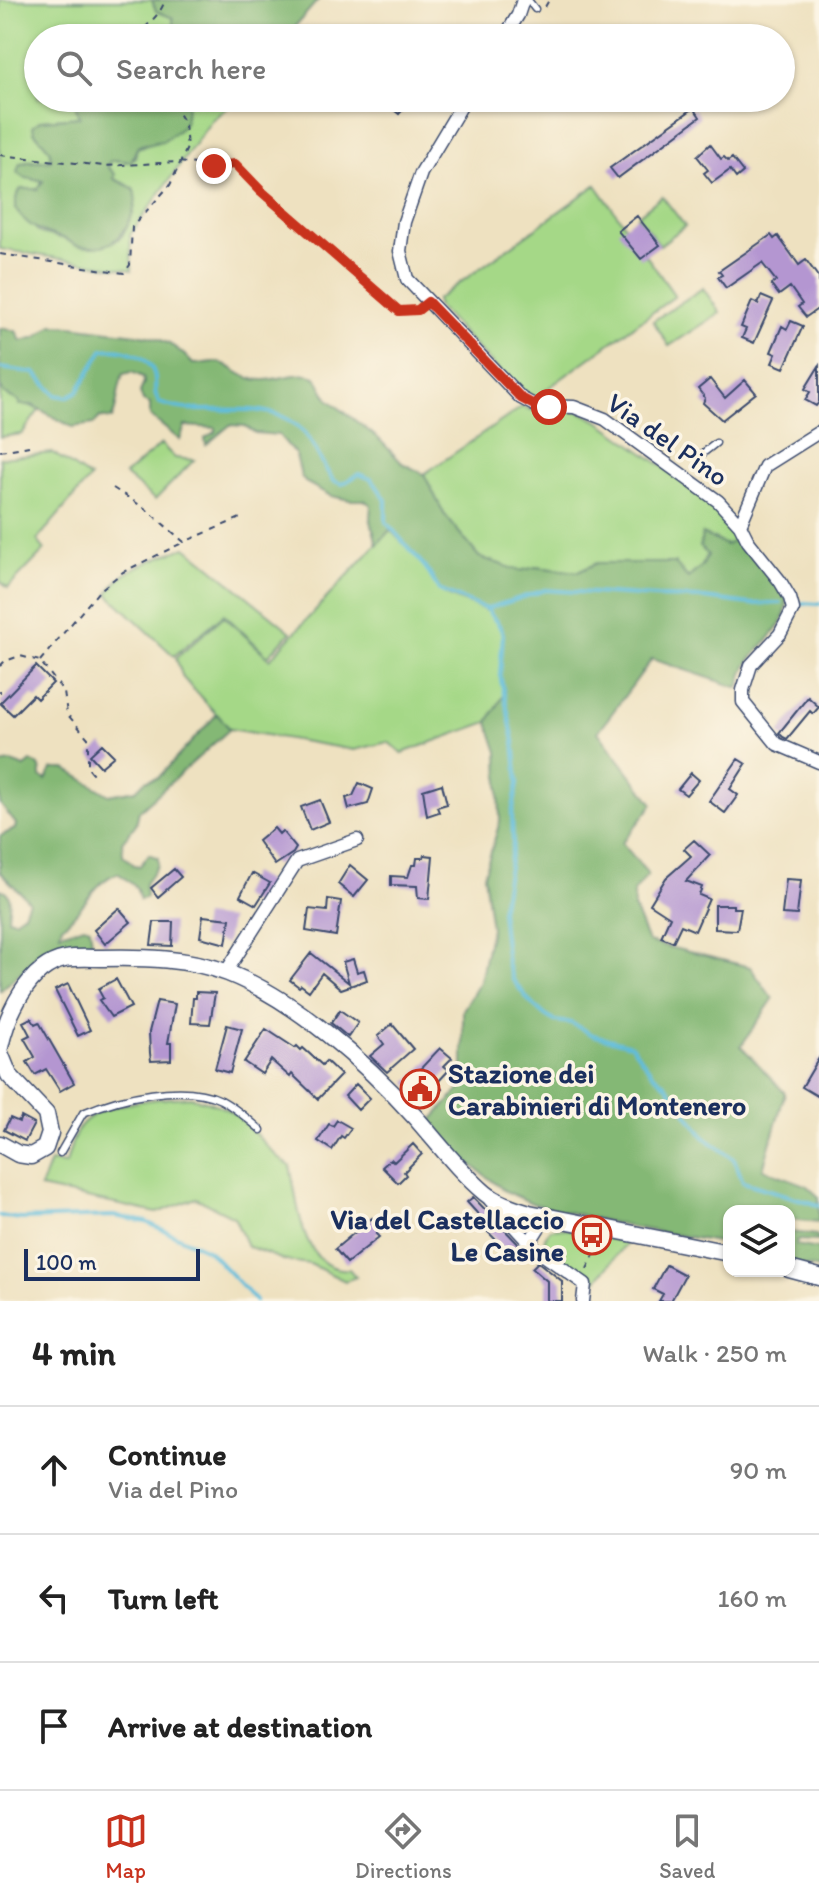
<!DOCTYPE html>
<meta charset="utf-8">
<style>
body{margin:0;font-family:Itim,sans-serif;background:#f6f6f6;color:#222}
.controls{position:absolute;right:24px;bottom:24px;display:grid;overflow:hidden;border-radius:16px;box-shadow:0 2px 6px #0004}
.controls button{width:72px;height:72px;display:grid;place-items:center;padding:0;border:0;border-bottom:2px solid #e0e0e0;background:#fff;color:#222;font:40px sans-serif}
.scale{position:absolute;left:24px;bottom:20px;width:176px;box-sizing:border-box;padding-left:8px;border:4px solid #1b2f5e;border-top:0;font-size:22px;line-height:28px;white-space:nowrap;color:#1b2f5e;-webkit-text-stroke:6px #fcf5e5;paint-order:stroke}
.stop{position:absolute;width:24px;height:24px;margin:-18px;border:6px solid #c8321e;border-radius:50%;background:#fff}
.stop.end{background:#c8321e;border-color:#fff;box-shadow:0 2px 8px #0008}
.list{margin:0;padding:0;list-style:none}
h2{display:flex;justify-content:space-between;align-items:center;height:104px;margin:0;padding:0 32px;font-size:34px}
h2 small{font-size:26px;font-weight:400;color:#767676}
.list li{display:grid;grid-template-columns:52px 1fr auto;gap:24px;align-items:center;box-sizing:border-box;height:128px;padding:0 32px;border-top:2px solid #e0e0e0}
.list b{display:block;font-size:30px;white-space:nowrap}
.list p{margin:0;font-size:26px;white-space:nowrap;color:#767676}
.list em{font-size:26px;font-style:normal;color:#767676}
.icon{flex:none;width:44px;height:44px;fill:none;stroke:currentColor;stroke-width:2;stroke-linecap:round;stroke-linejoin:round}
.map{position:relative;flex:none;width:819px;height:1301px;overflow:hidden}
.search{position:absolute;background:#fff;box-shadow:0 2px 6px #0004;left:24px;right:24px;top:24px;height:88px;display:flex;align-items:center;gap:20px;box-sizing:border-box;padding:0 28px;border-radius:44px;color:#767676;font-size:30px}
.sheet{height:488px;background:#fff}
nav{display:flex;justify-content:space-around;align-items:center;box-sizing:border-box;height:112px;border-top:2px solid #e0e0e0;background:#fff;font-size:22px;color:#767676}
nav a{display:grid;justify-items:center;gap:4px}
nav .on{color:#c8321e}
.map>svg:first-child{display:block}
.green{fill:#a5d887;stroke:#608472;stroke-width:2}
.forest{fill:#84b874;stroke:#507469;stroke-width:2}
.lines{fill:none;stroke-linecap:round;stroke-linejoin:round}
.stream{stroke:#5dbcdb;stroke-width:4}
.building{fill:#b496d1}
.service-casing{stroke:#3b4a6d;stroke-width:9}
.minor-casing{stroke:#3b4a6d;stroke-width:15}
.tertiary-casing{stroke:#3b4a6d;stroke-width:19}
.path{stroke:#3b4a6d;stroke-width:2;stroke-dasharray:6 6;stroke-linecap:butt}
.service{stroke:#fff;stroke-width:6}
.minor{stroke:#fff;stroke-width:12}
.tertiary{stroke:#fff;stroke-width:16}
.route{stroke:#c8321e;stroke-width:10}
.labels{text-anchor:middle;stroke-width:7;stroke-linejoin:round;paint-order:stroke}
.street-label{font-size:28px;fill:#1b2f5e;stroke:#fcf5e5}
.poi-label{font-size:28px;font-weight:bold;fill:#1b2f5e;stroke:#fcf5e5;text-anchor:start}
</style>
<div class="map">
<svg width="819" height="1301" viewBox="0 0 819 1301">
<rect width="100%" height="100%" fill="#fcf5e5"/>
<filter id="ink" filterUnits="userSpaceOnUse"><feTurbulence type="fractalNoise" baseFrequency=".0125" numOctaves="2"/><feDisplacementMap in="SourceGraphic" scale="16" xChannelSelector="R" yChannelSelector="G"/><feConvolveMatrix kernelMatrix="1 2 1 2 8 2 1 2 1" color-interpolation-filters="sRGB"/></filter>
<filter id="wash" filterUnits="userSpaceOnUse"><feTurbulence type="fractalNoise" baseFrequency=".006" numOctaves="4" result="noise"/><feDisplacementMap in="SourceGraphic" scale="32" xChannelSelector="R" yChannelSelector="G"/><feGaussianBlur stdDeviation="1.8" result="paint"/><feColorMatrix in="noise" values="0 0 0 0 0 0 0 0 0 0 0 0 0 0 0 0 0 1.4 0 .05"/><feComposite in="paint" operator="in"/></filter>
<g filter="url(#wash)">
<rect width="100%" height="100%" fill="#eee1c0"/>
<path class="green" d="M0,0h152l4,11 17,7 3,20h-138v60h41l-3,10 5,9 -39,3 -8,12 17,18v10l-26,1 9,19h9l-5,9 -18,1 -4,8v11l24,24 25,6 9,5 25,2 15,-4 8,-6 5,-10 6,-13 -5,-28 -14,-6 -6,-12 1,-5 5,-2 12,2 9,-4 2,-10 26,-7 24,-34 -14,-9h66l-27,22 -82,115 2,35 -132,-21z
M596,185l79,111 -143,104 -7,-2 -87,-91 -2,-7z
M662,196l23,30 -25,19 -23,-29z
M703,288l17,25 -51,33 -16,-25z
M0,390l39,20 -17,24 -22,3z
M522,407l13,4h44l21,11 116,82 22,29 -3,7 -9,6 -12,-8 -12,28 -14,12 -14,-15h-77l-19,9 -42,-5 -16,4 -41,-14 -35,-43 -20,-40z
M161,444l14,14 19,2 -39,40 -30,-25z
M53,453l37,25 -53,62 8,10 -37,38 -8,-7v-123z
M390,530c12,12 24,24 35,37 6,7 9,19 17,25 20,14 45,10 58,34 9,17 -5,45 5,67l-17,29 -86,31 -14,-11 -34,8 -124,-21 -47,-51 -7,-20 48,-42 46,43z
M186,547l105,85 -23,24 -44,-42 -50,42 -66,-62c13,-27 52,-36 78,-47z
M191,1097c19,5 37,10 52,24 16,15 28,33 47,45 8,35 11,107 59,103l7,8 -11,4 -35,-17 -24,-3 -39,-15 -13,-29 -38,-19 -39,15 -117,-25 10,-26 16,2c3,-12 6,-25 13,-36 17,-26 83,-30 112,-31z
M560,1228l23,4 1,5 12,2 3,-3 28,7 -33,40 -50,-36 1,-9 5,-9z"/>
<path class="forest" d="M152,0h166l-33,38h-64l-8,-7 -12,7h-27l-1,-20 -17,-7z
M79,98h94l14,8 -2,16 -4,6 -18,13 -22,4 -4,3 -6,14 -17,-2 -5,2 -1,5 7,7 -1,5 19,9c5,10 2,20 -2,30 -11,24 -25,32 -51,28 -7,-1 -11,-6 -17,-8 -19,-5 -37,-11 -47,-29v-11l5,-9h17l5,-8c-10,-4 -17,1 -26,-9l3,-9 31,-3 -1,-10 -16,-18 -1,-6 8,-6 39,-3 -4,-9z
M52,325c17,0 33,3 50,5 38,5 64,2 91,34 10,1 22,-5 31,0 10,5 18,13 29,15 22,5 41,-10 63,-2l13,23 50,39 23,24 22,11 20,40 35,43 41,14 16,-4 42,5 19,-9h78l13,15 14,-12 6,-11 -8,-8 2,-13 24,11 9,-5 3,-7 48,63c6,27 -24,47 -38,67 -5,7 -7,17 -9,25l-87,-29 -54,73 55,72 -31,39 26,31 -14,18v16l14,34 102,25 23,32 -32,47 44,47 -22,76 43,16 13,12v25l-30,-3v-8h-60v33l-98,-17 -97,-23 -29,-13 -46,-36 -28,-34 32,-35v-76l17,-28 11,-54 -7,-53 16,-54 -2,-69 -10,-30 17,-29 -5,-18 3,-41 -4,-9 -13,-16 -47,-19 -13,-22 -37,-43 1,5 -13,15 -7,-28 1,-12 -7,-5h-14l-19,-4 -26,-14 -4,-6 -5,-21 -17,-20 -24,-2 -10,-7 -15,-1 -24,20 -1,-7 11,-6v-4l-31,-2 -5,14 -30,-24v-12l-7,-3 -3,-9 4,-9 -1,-6 -11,-5 -9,2c-6,16 -5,31 -11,45l-12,-2 -6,7 -22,3 -40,-22h-12l-1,-4 -15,-7 -4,-8v-58l16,3 5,10 16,-4z
M217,714l13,15 -91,82 -3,13 -14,18 1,13 11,10 6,1 9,-12 9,4v7l-13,19 1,13 -6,3 -4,-13 -18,-14c-25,8 -35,39 -56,53l-2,7 24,-7 6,2 2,14c-11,6 -21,4 -33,7 -18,4 -45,29 -59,42v-102c15,4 8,18 8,29l6,2 10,-7 5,-12 -29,-29v-36l15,-7 1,-5 -16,-20v-40l11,-2 14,5 6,-5c9,2 10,6 10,15l5,3 6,-11h14l43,26 27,-5 9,-9 14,-4z
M789,1228l1,4 26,3 3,6 -22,-1 -1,5 23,4v20l-30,-7z"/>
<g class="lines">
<path class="stream" d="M0,368l35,5 21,22 11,2 11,-6 25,-41c19,-3 49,5 52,28 1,10 -2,17 5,25 44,17 101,-6 135,21 20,15 25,41 39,57l8,3 17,-10 12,5 5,6 10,15v22l40,46 13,22 47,19 13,16 4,9 -3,41 14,66 4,42 -6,31 1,30 -12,67 6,53 6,16 17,22 16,14 9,5 16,2 22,12 38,10 21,28 14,12 38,52 30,22 9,23 76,23
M802,603l17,1
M486,609l59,-19 111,7 49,1 45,6 31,-1
M0,1216l21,3 93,-3 32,6 63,29 47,50"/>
</g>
<g id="blocks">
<path class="building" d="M379,98h34l-14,16z
M694,108l6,9 -82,61 -8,-10z
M710,144l11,15 3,-2 4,4 4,-3 11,14 -7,6 -6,-8 -18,13 -8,-10 4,-3 -11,-14z
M637,216l23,29 -19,14 -23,-28z
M771,235l3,4 4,-3 21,29 7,-5 13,18v30l-13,9 -8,-10 4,-3 -12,-17 -11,8 -8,-11 5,-3 -14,-18 -36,25 -8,-11 4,-2 -3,-4z
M761,296l12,5 -19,42 -12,-5 4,-9 -5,-2 11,-26 6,3z
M791,321l12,5 -19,42 -12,-5 4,-9 -5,-2 11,-26 5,3z
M819,366v36l-3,4 -11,-6 5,-8 -5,-3z
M710,379l15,19 20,-18 11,13 -34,27 -19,-17 2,-5 -7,-9z
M36,666l17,17 -16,16 -4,-4 -20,20 -13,-12z
M808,697l11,10 -6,7 -3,-3 -23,28 -4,-2 -4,-4z
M102,744l12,12 -13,11 -11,-12z
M738,759l8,5 -16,25 8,6 -13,18 -16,-12z
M691,773l8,7 -13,15 -8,-6z
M359,783l14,6 -5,15 -19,5 -3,-11 7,-2z
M442,784l5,20 -10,3 2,5 -12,4 -4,-26z
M320,800l9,22 -19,8 -9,-23z
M274,828l5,6 3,-3 14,17 -3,5 -18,12 -17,-24z
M694,840l16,15 -24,26 16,6 -3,8 10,4 -14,32 -14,-6 -8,17 -12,-5 9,-20 -20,-13 16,-26 25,-22 -7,-7z
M424,855l9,1 -4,43 -11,-1 -1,-12 -26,-1v-9l17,1 4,-12h4l1,-7h6z
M350,865l18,15 -14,17 -16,-13z
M174,869l7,8 -23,20 -7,-9z
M252,873l18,10 -14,22 -16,-9z
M786,879l15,1 -4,35 -15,-1z
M328,899l13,2 -5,35 -30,-5 3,-22 18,2z
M715,905h18v3h8l-4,22 -22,-1z
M119,908l12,14 -26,22 -11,-14z
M203,916l27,3 -4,25 -26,-7z
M154,922h19l-1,24 -21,-1z
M311,953l38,30 -6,-21 10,-3 4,13 7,-2 3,10 -26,9 -19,-16 -13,18 -8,-6 -2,2 -9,-7z
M116,979l15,28 -20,10 -12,-17 4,-2 -5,-9z
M68,984l22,46 -12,6 -23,-46z
M196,992l19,1 -5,31 -19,-1 2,-25h3z
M157,1001l18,3 -7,39h3v17l-20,1 -1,-8 -1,-21z
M340,1010l18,13 -10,14 -17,-14z
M31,1018l4,6 4,-2 35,61 -14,8 -14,-22 -11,6 -8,-13 8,-5 -11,-19 6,-3 -7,-13z
M392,1024l21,25 -26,23 -17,-16 14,-12 -6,-8z
M227,1025l15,4 -12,44 -15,-4z
M266,1029l29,19 2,-2 4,4 2,-2 19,17 4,-4 15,14 -23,24 -26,-25 -2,3 -19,-17 -9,14 -18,-12z
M440,1048l12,10 -8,8 5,4 -12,13 6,6 -14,15 -22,-21z
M819,1058v39l-17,-10z
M356,1084l14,14 -12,12 -13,-14z
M21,1117l13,7 -9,17 -21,-11 6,-12 9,4z
M337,1120l14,8 -7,10 -3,-2 -9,14 -14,-9 11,-17 4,2z
M413,1144l9,10 -18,18 2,3 -8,8 -16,-16 9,-8 3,3z
M473,1197l51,53 -9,9 -32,-32 3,-4 -19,-21z
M372,1218l9,12 -5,4 3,3 -32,26 -12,-14z
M538,1262l24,19v20h-15v-20l-15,-13z
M666,1265l19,10 -14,26h-12l4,-7 -10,-5z"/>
</g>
</g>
<g filter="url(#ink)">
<use href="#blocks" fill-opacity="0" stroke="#3b4a6d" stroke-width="2"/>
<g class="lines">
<defs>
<path id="service" d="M528,0l7,9
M702,454l14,-11
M60,1153l23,-40c37,-16 101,-31 138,-13 15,8 28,20 40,30"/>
<path id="minor" d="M504,38l14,-23 5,-15
M466,98l-45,75 -17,49 -4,29 7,28 114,119 15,8 38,1 31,12 113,82 22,24 8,16 32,40 10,17 3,11 -13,25 -29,31 -8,25v12l34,42 42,18
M740,525l25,-59 54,-34
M226,972l71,-111 60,-21
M490,1200l45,49 50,35 -2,17
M529,1243l17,-27"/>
<path id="tertiary" d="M0,1047c7,-32 28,-81 65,-88 12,-2 25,-1 37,-1 40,-1 88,0 126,15 68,27 138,90 187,144 22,25 44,54 70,76 12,10 29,15 44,20l200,40
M0,1053l9,22 37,39 4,19 -5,15 -14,8 -13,-2 -18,-10
M789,1269l30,8"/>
</defs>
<use href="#service" class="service-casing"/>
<use href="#minor" class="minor-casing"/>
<use href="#tertiary" class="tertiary-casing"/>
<path class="path" d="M545,7l4,-7
M138,38c8,-15 22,-21 27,-38
M0,155l104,11 75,-4 35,4 21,-2 26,27 138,120 21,-3
M0,254l124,19 6,-8 2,-38 38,-42 17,-37 -2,-23 -16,-27
M0,451l29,-5
M113,488l33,21 38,33 61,-26
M40,661l59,-70 24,-19 61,-30
M0,666l5,-5 15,-5 20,5 24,31 3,22 21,24v30l5,6
M0,690v3
M587,1269l13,-26"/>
<use href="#service" class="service"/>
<use href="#minor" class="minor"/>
<use href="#tertiary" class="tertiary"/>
</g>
</g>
<g class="lines" filter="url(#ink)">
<path class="route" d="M214,166l21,-2 26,27 138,120 19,-1 10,-8 93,96 15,8 13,1"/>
</g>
<defs>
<symbol id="civic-ring" viewBox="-11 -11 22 22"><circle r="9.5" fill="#fcf5e5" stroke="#c8321e" stroke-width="1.5"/><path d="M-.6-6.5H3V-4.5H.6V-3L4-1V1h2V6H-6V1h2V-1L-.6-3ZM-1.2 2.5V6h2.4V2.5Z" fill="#c8321e"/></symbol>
<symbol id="bus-ring" viewBox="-11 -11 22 22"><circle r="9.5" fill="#fcf5e5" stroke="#c8321e" stroke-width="1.5"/><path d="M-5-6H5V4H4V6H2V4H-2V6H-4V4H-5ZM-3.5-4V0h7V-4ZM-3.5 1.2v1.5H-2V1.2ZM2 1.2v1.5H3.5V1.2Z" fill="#c8321e"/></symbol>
</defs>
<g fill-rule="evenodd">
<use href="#civic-ring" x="398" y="1067" width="44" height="44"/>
<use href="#bus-ring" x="570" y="1213" width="44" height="44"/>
</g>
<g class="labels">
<g class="street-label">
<text transform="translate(668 439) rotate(35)" y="10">Via del Pino</text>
</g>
<g class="poi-label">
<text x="448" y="1083">Stazione dei<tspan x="448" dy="32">Carabinieri di Montenero</tspan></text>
<text x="564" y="1229" text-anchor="end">Via del Castellaccio<tspan x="564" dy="32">Le Casine</tspan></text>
</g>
</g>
</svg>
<div class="controls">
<button><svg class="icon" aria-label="layers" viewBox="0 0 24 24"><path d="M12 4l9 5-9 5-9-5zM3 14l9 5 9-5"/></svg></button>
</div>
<div class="scale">100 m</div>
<div class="stop" style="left:549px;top:407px"></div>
<div class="stop end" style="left:214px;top:166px"></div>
<div class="search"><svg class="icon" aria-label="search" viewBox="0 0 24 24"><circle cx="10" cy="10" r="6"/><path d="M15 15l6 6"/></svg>Search here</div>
</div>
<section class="sheet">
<h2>4 min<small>Walk · 250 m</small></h2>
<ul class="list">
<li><svg class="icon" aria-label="ahead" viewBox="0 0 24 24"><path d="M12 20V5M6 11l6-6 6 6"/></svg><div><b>Continue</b><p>Via del Pino</p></div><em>90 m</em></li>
<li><svg class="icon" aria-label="left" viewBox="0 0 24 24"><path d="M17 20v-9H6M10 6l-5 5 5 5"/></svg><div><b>Turn left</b></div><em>160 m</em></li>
<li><svg class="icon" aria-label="arrive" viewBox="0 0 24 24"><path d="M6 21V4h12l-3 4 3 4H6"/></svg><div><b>Arrive at destination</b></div></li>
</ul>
</section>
<nav>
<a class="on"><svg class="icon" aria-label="map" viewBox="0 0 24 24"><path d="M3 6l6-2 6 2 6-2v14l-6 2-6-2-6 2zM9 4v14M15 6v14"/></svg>Map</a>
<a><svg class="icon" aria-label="directions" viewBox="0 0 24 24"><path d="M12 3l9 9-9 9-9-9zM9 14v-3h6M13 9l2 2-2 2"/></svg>Directions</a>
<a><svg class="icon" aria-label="saved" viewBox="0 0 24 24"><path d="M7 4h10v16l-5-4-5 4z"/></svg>Saved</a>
</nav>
